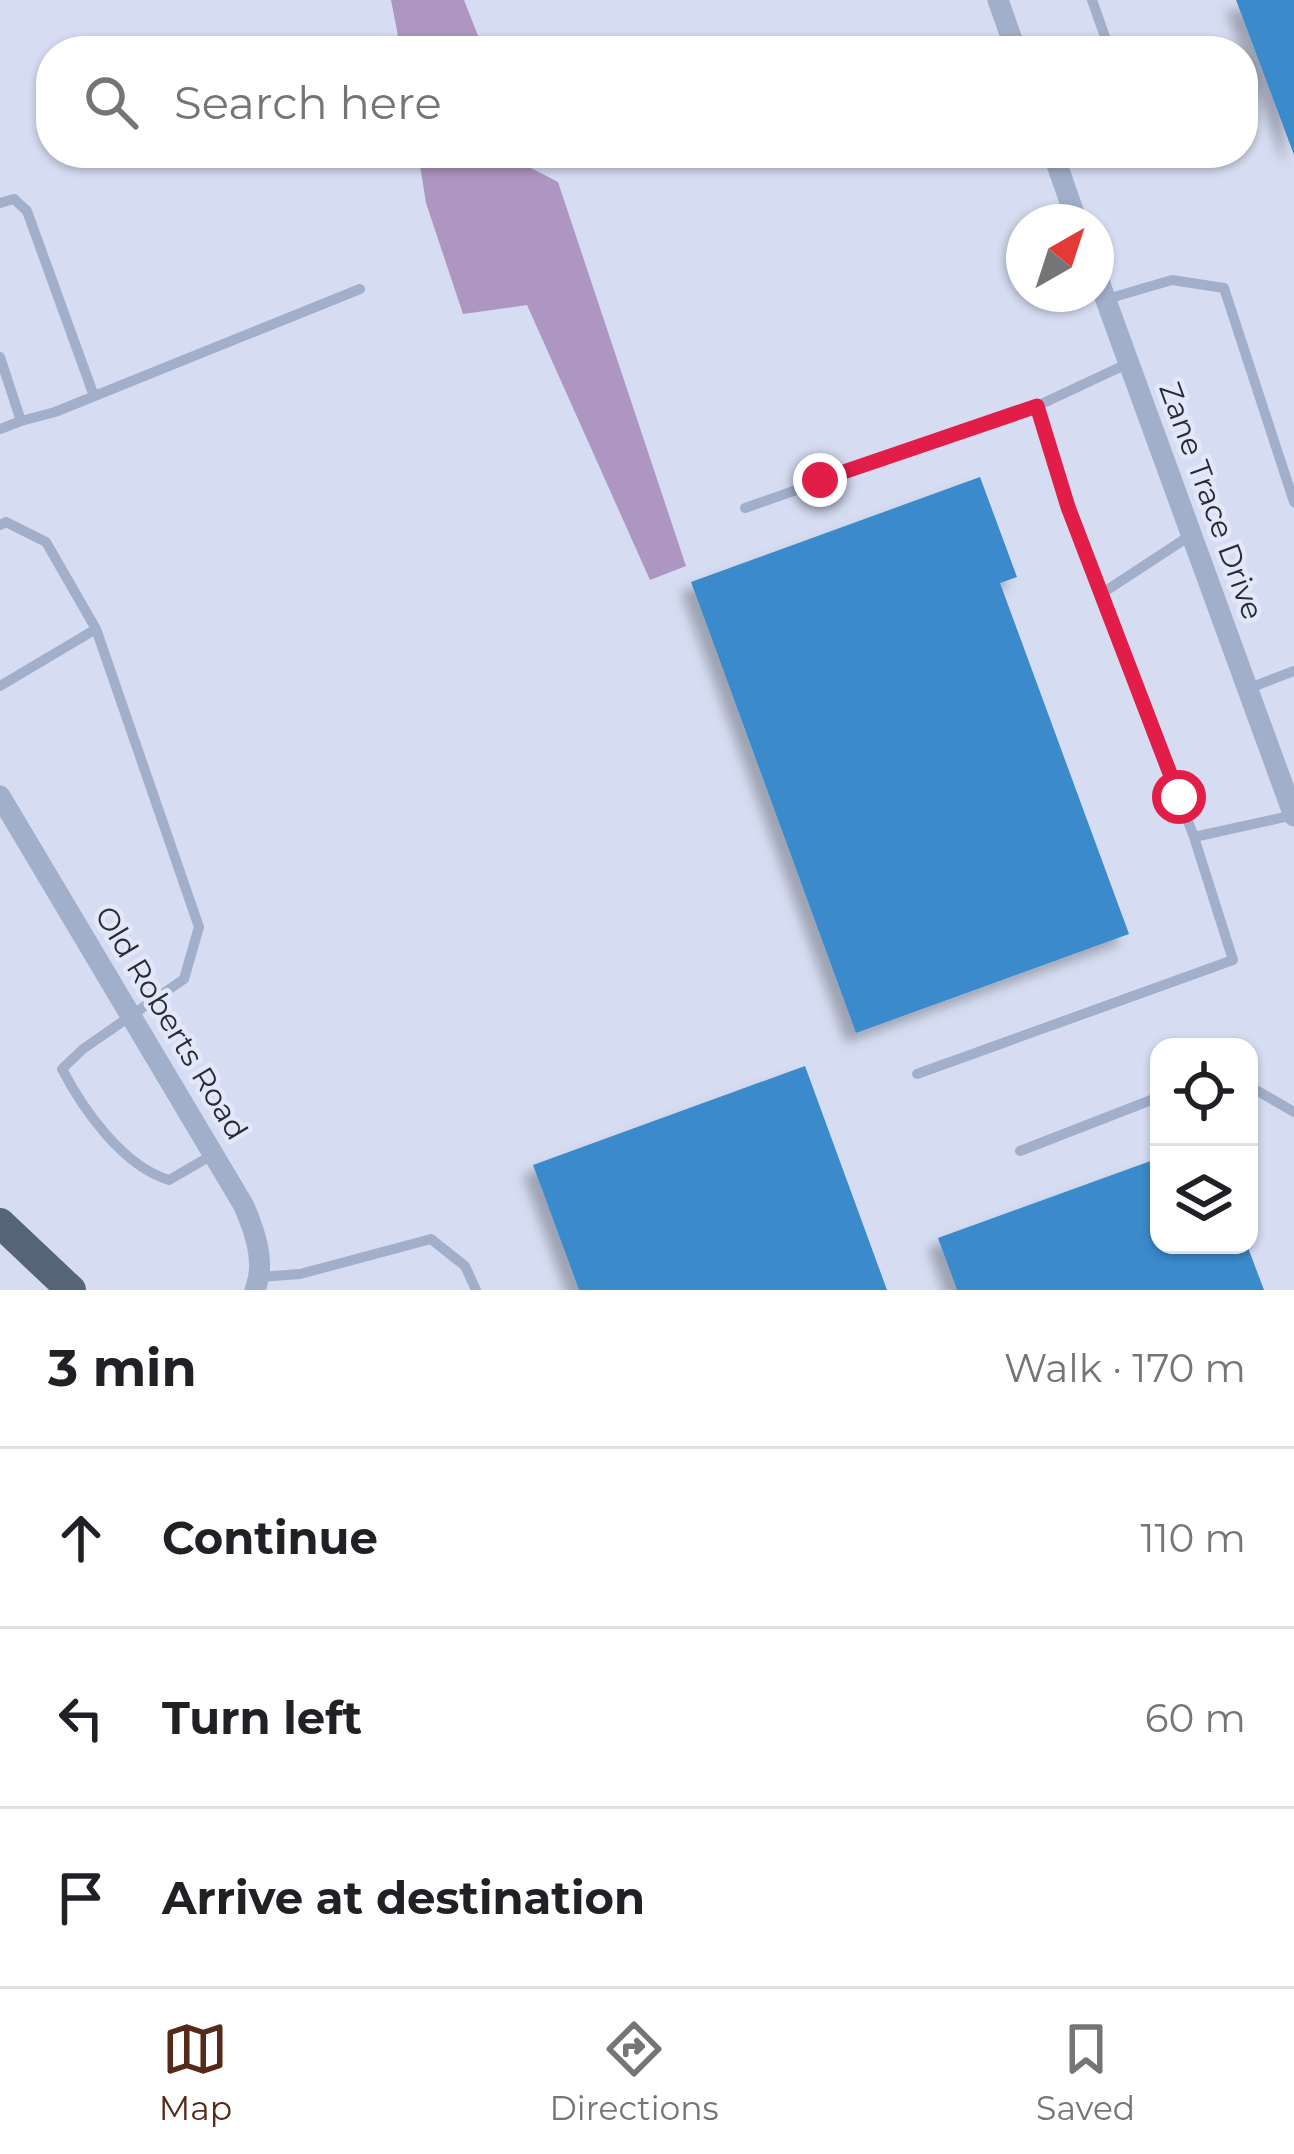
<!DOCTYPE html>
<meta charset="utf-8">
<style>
body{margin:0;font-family:Montserrat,sans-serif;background:#f2f2f2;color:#202124}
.controls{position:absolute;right:36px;bottom:36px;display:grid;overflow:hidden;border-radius:24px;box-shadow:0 3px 9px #0004}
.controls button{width:108px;height:108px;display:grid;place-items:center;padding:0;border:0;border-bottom:3px solid #e0e0e0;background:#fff;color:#202124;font:60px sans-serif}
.compass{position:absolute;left:1006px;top:204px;width:108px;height:108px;border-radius:50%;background:#fff;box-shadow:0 3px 9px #0004;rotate:39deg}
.stop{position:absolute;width:36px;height:36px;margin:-27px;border:9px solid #e11d48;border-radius:50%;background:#fff}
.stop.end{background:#e11d48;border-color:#fff;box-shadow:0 3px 12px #0008}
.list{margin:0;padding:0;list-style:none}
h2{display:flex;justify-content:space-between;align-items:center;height:156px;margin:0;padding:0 48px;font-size:51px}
h2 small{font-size:39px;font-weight:400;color:#757577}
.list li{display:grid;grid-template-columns:78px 1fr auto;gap:36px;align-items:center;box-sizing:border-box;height:180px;padding:0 48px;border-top:3px solid #e0e0e0}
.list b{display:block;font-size:45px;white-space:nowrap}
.list em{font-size:39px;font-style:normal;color:#757577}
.icon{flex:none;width:66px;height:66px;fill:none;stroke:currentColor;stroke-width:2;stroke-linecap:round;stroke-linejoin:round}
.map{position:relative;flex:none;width:1294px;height:1290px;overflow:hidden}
.search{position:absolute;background:#fff;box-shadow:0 3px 9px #0004;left:36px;right:36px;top:36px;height:132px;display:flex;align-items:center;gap:30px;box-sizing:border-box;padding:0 42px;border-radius:48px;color:#757577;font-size:45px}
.sheet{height:696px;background:#fff}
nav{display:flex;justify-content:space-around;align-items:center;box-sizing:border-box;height:168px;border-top:3px solid #e0e0e0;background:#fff;font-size:33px;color:#757577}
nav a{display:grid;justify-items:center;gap:6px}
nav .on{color:#562a19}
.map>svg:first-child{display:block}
.green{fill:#ad96c1}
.building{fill:#3b8acb;filter:url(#shadow)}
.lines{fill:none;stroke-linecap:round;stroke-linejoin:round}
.service{stroke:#a2afca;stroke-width:10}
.minor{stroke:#a2afca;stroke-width:21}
.primary{stroke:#556577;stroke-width:30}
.route{stroke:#e11d48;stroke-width:15}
.labels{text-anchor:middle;stroke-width:9;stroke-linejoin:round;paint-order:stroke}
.street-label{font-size:30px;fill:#252c34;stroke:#e2e8f9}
</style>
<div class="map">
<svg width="1294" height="1290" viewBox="0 0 1294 1290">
<defs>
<filter id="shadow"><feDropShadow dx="-10" dy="10" stdDeviation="6" flood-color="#0004"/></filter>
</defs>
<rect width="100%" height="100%" fill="#d6ddf2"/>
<path class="green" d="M391,0h73l20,51h-83z
M418,153h105l6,14 29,15 128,384 -36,14 -123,-275 -64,9 -37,-111z"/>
<path class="building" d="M1236,0h58v155z
M980,477l37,100 -17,6 129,351 -273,99 -165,-451z
M805,1066l82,224h-308l-46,-125z
M1159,1158v87h88l17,45h-307l-19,-52z"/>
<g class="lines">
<path class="service" d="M1092,0l18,51
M0,203l14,-4 13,12 67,185
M1107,299l65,-19 52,8 70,214
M0,357l21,64 -21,8
M1129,363l-92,43 31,101 126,330 100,-22
M21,421l34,-9 305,-123
M745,508l292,-102
M0,525l6,-3 40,20 50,87
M1101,594l90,-59
M0,686l96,-57 103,298 -15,52 -101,70 -21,20c22,42 61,97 107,111l45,-26
M1247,689l47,-18
M917,1074l316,-114 -39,-123
M1249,1086l45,26
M1020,1151l139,-54
M260,1277l40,-3 131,-35 34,27 11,24"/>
<path class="minor" d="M998,0l18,51
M1053,153l24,69
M1096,273l198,543
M0,796l244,410c11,26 22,56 11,84"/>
<path class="primary" d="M0,1223l71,67"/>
</g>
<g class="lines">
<path class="route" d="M820,480l217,-74 31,101 111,290"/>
</g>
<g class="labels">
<g class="street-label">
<text transform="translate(1211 501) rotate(70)" y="10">Zane Trace Drive</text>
<text transform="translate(171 1023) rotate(59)" y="10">Old Roberts Road</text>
</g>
</g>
</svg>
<div class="controls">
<button><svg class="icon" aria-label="locate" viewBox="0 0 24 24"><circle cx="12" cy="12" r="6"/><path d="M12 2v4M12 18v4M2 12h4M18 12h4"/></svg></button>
<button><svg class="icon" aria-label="layers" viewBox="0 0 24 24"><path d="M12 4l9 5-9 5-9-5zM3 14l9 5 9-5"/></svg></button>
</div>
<svg class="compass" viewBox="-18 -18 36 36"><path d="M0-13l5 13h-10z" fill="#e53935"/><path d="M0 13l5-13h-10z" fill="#757577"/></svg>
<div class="stop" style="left:1179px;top:797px"></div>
<div class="stop end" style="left:820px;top:480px"></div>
<div class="search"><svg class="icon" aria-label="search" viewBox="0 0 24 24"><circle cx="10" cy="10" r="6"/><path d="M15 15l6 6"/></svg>Search here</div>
</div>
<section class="sheet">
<h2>3 min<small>Walk · 170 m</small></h2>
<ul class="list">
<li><svg class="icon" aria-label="ahead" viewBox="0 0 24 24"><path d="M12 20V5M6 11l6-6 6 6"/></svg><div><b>Continue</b></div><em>110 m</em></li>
<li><svg class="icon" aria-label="left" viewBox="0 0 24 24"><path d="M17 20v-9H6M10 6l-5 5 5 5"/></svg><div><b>Turn left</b></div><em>60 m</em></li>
<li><svg class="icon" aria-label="arrive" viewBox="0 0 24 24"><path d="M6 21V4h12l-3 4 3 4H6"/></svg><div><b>Arrive at destination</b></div></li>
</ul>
</section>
<nav>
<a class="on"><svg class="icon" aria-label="map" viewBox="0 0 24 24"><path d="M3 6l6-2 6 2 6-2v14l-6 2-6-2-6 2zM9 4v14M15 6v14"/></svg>Map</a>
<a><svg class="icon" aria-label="directions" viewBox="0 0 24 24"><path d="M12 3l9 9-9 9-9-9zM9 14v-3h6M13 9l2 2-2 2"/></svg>Directions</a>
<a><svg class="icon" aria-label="saved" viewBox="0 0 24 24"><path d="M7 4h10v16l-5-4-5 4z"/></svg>Saved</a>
</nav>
